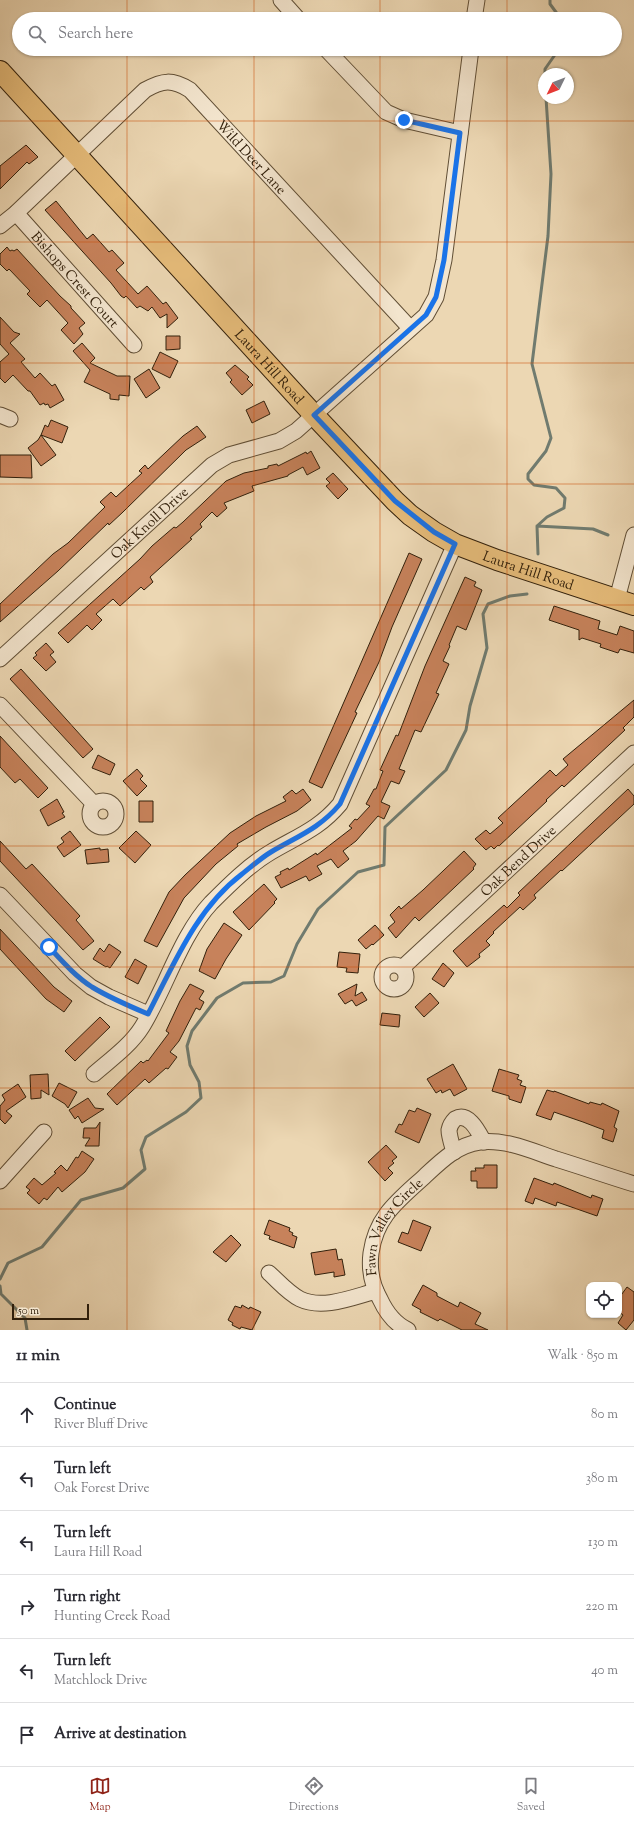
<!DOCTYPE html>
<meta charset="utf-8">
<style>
body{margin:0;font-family:"Sorts Mill Goudy",serif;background:#f7f7f7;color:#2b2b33}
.controls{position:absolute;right:12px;bottom:12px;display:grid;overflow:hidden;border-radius:8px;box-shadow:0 1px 3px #0004}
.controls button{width:36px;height:36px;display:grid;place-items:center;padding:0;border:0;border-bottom:1px solid #e1e1e2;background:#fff;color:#2b2b33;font:20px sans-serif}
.compass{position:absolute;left:538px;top:68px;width:36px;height:36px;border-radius:50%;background:#fff;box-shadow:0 1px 3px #0004;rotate:227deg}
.scale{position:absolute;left:12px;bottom:10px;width:77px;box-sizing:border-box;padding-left:4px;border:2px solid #32200b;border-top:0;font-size:11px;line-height:14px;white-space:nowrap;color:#32200b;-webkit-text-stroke:3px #f3e5ce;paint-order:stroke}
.stop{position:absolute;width:12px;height:12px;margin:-9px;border:3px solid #1a73e8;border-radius:50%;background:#fff}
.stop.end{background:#1a73e8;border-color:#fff;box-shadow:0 1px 4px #0008}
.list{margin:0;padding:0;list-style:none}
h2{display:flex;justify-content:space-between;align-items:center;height:52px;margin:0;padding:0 16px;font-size:17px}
h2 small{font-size:13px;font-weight:400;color:#7c7c81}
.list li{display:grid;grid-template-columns:26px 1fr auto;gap:12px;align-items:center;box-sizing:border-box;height:64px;padding:0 16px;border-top:1px solid #e1e1e2}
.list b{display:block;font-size:15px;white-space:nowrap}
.list p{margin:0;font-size:13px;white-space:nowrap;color:#7c7c81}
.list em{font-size:13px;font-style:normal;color:#7c7c81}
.icon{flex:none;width:22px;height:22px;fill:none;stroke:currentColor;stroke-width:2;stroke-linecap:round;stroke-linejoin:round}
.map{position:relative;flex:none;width:634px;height:1330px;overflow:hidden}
.search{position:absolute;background:#fff;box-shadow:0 1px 3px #0004;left:12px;right:12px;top:12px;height:44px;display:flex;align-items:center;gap:10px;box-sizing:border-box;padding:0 14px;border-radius:22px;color:#7c7c81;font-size:15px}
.sheet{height:436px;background:#fff}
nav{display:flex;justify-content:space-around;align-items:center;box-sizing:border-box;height:56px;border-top:1px solid #e1e1e2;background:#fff;font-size:11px;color:#7c7c81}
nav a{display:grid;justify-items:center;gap:2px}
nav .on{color:#8f2418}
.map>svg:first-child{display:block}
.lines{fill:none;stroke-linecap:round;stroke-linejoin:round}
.stream{stroke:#707b6f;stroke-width:3}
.building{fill:#c7825b;stroke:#32200b}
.minor-casing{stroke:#604e35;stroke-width:17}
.major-casing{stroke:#32200b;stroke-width:22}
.minor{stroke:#f3e5ce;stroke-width:15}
.major{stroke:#e6bc7a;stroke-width:20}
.route{stroke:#1a73e8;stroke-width:5}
.grid{fill:none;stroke:#cd500c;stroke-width:1;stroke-opacity:0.55}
.labels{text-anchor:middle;stroke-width:4;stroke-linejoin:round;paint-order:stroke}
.street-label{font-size:14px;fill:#32200b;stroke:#f3e5ce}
</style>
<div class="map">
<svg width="634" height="1330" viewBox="0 0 634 1330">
<rect width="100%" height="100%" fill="#ecd7b3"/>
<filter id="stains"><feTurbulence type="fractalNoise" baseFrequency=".005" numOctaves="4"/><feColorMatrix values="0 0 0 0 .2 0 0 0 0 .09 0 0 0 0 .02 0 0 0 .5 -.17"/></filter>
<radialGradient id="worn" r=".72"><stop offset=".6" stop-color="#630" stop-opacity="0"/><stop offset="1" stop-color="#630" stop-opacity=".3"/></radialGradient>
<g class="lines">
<path class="stream" d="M550,0v4l11,15
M545,74v-5l14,-20
M537,526l56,3 15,6
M538,554l-1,-28 10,-9 17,-9 1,-10 -9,-10 -22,-3 -6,-6v-5l18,-23 5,-13 -19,-74 16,-128 3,-62 -5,-76
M0,1279l8,-16 34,-16 39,-47 42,-12 22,-19 -4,-19 5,-13 40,-25 15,-14 -2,-16 -9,-17 -3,-19 5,-15 25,-33 26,-15 28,-1 13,-6 13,-32 21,-35 40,-37 26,-7 1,-38 61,-57 20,-40 4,-24 17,-58 -4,-34 5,-10 22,-8 17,-2
M0,1286l1,8 24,24 2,12"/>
</g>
<path class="building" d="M26,145l12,12 -9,7 -2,-2 -27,27v-23z
M56,201l31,38 6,-5 16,18 3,-2 12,13 -8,7 22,24 9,-8 16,18 3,-2 12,16 -11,10v-14l-7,4 -8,-11 -4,4 -8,-5 -3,2 -11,-12 -2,2 -3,-2 -10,-13 -66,-73z
M7,247l3,4 2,-1 2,1 3,-2 43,47 11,10v2l14,15 -6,5 4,6 -9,10 -13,-14 7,-7 -21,-23 -7,7 -13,-13 3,-3 -21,-22 -2,2 -7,-7v-10z
M0,317l14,15 6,2 -10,9 15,16 -4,3 14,16 5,-5 12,13 3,-2 9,16 -14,8 -2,-4 -3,1 -1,-2 -4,2 -10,-14h-2l-15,-16 -8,8 -5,-5v-16l9,-8 -9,-10z
M166,336h14v13l-14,1z
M82,343l13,15 -5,5 27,13h13l-1,20 -10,-1v5l-9,-1v-5l-26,-12 6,-12 -17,-19z
M160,352l18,9 -8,17 -18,-9z
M235,365l14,12 -2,2 6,6 -11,10 -12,-13 2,-2 -6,-7z
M149,369l11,19 -14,10 -12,-19z
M264,401l6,13 -18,9 -6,-13z
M51,420l17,7 -6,16 -21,-8 4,-10 3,2z
M197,426l9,11 -20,13 -63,62 -14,13 -1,-2 -50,48 -58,51v-18l53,-50 15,-11 37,-36 -5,-5 11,-10 5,5 26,-24 -3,-2 6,-6 3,4 35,-33z
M41,435l15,20 -15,11 -13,-18 10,-8z
M311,451l9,17 -13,7 -4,-8 -15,8v1l-36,10 2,5 -30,12 3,5 -10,9 -5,-5 -12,12 2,3 -12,11 2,1 -42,38 3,5 -9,8 -3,-3 -21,19 -7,-7 -17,15 6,6 -10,10 -5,-5 -19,18 -10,-10 82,-74 12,-13 22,-19 2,1 7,-6 43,-41 18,-8 24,-5v-2l9,-2 1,2 28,-14 1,2z
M0,455h31l1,23 -32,-1z
M333,473l15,16 -10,10 -12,-13 4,-3 -4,-4z
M409,553l13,6 -30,68 -13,35 -24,50 2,1 -35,75 -13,-6z
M465,577l11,5 -2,4 8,4 -16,40 -9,-4 -8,19 1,1 -7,15 6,3 -13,29 3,1 -18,38 -6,-2 -16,39 6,2 -6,13 -8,-3 -10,21 9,4 -6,13 -6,-3 -22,25 -13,10 6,8 -11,9 -7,-9 -14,7 5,8 -13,7 -3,-5 -25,12 -6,-11 6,-3 -1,-2 8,-4 1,2 27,-17 1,2 35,-27 -3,-2 6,-7 2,1 13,-14 -4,-2 8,-15h2l7,-18 -3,-1 16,-35 2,1 27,-70z
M554,606l46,15 -2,8 19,6 3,-9 14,5v22l-14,-4 -2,4 -18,-6 1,-3 -19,-6 -3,2v-10l-30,-10z
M46,643l8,9 -4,3 6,7 -10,9 -13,-13 4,-3 -2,-2z
M21,669l72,80 -10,9 -73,-79z
M634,700v17l-11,11 2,2 -61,57 -2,-2 -16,15 1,1 -48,45 -1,-1 -4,4 -3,-3 -5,4 -11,-11 11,-9 4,4 13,-11 -5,-5 52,-48 6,6 12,-11 -5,-6z
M0,736l48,52 -10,10 -18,-19 -5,4 -15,-16z
M98,755l17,9 -5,11 -18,-7z
M137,769l6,7 -3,3 7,7 -10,10 -14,-15z
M303,789l8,11 -14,11 -31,16 -29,17 1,2 -22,18 -32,34 -27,49 -13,-6 25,-49 16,-17 45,-42 26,-17 30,-15 -3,-4 9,-7 4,4z
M628,789l6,7v8l-72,67 -1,-1 -27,25 2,3 -13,12 -3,-3 -27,25 1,1 -8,8 4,4 -11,9 1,3 -13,10 -14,-16 51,-46 3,3 13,-13 -2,-2z
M57,799l7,13 -2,1 3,4 -17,9 -8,-16z
M139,801h14v21h-14z
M70,831l11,14 -17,12 -7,-10 7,-5 -3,-4z
M136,831l15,14 -16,18 -16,-15z
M0,841l26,28 6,-5 48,52 -4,4 18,21 -11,9 -83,-89z
M100,848v2l8,-1 1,13 -22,2 -2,-14z
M464,851l12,13 -3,4 1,1 -55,52 -4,-4 -19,21 -8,-10 7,-6 -5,-7 9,-9 2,3 22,-19z
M264,884l13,15 -3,3 1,1 -26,27 -16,-18z
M224,923l18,12 -16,24 -11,20 -16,-8 8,-22z
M375,925l9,10 -11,10 -1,-1 -6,5 -8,-9z
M0,929l54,58 18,14 -8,11 -18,-13 -46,-50z
M109,944l12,8 -11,16 -3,-2 -1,1 -13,-8 7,-11 4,4z
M339,952l21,2 -2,19 -12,-1 1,-4 -10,-1z
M135,959l12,7 -9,18 -13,-7z
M443,963l11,10 -10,14 -12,-8z
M190,984l14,7 -5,8 5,3 -4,8 -4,-2 -17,33 -9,11 7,5 -9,12 -2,-1 -17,15 -4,-4 -28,26 -10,-11 34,-33 2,2 4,-3 1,1 21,-28 -3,-2 14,-30z
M357,984l-2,12 7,-4 5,8 -11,6 -4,-6 -7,4 -7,-10z
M430,993l9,10 -15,14 -9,-10z
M382,1013l18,2 -1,12 -19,-2z
M100,1017l10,10 -35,34 -10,-10z
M453,1064l14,25 -13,7 -4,-7 -8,4 -1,-3 -5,3 -9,-14z
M499,1069l20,6 -2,4 5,2 -2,4 6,2 -5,16 -12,-4v-3l-17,-5z
M48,1074l1,21 -8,-5v8l-10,1 -1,-24z
M59,1083l18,9 -9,16 -3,-4 -13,-8z
M18,1084l8,13 -20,14 6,5 -7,8 -5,-5v-13l5,-6 -3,-5z
M547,1090l7,2v-1l35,13 1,-2 11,3 1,-2 17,8 -5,16 3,2 -4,13 -11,-4 2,-8 -21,-8 -29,-10 -3,8 -15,-5z
M88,1098l7,10 9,1 -22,14 -4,-7 -3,3 -6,-9z
M417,1108l14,6 -12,29 -24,-11 4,-8 3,1 7,-15 6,2z
M100,1122l-1,24h-14l5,-8h-7l1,-10h12z
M386,1145l11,12 -5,4 2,2 -6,5 5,5 -8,8 -17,-19z
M82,1151l12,8 -9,13 -23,20 -4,-5 -11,13 -3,-2 -5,6 -12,-11 3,-3 -4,-3 8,-9 8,7 14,-12 -2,-1 7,-7 6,6 9,-14 2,1z
M484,1165h13v23h-20v-7h-6v-10h5l-1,-3h9z
M534,1178l19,7 1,-2 37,15 1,-3 11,4 -6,17 -40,-14 -1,4 -21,-8 -2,6 -8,-3z
M269,1220l21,8 -1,3 4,2 -1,2 5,2 -3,11 -25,-9 1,-3 -6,-2z
M413,1220l18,7 -10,24 -23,-9 4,-10 6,2z
M231,1235l10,10 -15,17 -13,-10z
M336,1249l2,11 4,-1 3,16 -11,2v-5l-19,3 -4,-22z
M423,1285l14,8v3l21,11 2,-5 21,11 -6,11 13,6h-26l-22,-11 -2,2 -18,-9 1,-2 -9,-5z
M627,1287l7,5v28l-8,10 -8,-7 5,-8 -4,-3v-14z
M242,1305l7,4 1,-2 11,5 -9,18 -11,-3 -1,2 -8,-4 1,-2 -5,-3 7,-14 6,2z"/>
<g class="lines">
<defs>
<g id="minor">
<path d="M281,0l17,19"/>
<path d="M474,19l3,-19"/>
<path d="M326,49l60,63 18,8 56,13"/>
<path id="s1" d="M16,213l118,132"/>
<path id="s2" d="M0,226l16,-13 129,-123c18,-10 27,-11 45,0l220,238"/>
<path d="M0,415l10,4"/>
<path d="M617,599l17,-64"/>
<path id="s3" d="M0,659l212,-194 17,-10 50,-14 17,-10 130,-116 10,-18 8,-37 27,-211"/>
<path d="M0,705l94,99"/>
<circle cx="103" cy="814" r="13"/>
<path d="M0,895l75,79 16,13 18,10 39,17"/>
<circle cx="394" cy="977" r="12"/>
<path id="s4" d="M402,968l232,-215"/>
<path d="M94,1074c16,-14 36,-28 48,-47 23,-37 39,-92 69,-124 18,-18 38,-38 60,-51 27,-16 48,-23 69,-48l115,-260"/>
<path d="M454,1152c-2,-7 -5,-16 -5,-22 1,-5 3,-8 6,-11 14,-8 24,14 29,23"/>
<path d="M0,1181l44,-49"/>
<path d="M269,1273c10,9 19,20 31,26 23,11 53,-2 76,-8"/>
<path id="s5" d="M408,1330c-13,-6 -22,-18 -28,-31 -8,-14 -11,-30 -9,-46 5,-37 28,-53 54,-77 16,-15 32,-31 55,-34 26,-3 52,9 76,17 26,8 52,17 78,25"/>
</g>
<g id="major">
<path id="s6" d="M0,71l314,344 81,86 15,14 24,17 21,12 42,16 137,45"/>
</g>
</defs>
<use href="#minor" class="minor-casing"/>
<use href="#major" class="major-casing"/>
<use href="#minor" class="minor"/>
<use href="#major" class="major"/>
</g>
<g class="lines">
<path class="route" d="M49,947c13,14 26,29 43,40 18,11 37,19 56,27 26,-50 48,-105 94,-140 9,-7 19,-16 29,-22 27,-16 48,-23 69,-48l115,-260 -21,-12 -39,-31 -81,-86 112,-100 10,-18 8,-37 16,-127 -56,-13"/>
</g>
<path class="grid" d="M127,0v19M254,0v19M380,0v19M507,0v19M127,49v1281M254,49v1281M380,49v1281M507,49v1281M0,121h634M0,242h634M0,363h634M0,484h634M0,605h634M0,725h634M0,846h634M0,967h634M0,1088h634M0,1209h634"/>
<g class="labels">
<g class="street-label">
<text dy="5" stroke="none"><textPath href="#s2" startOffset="338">Wild Deer Lane</textPath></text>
<text dy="5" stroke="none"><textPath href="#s1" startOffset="89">Bishops Crest Court</textPath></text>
<text dy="5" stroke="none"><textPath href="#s6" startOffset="400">Laura Hill Road</textPath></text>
<text dy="5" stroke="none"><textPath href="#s3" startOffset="202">Oak Knoll Drive</textPath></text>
<text dy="5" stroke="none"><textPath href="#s6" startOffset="736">Laura Hill Road</textPath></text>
<text dy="5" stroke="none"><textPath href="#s4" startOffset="158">Oak Bend Drive</textPath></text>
<text dy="5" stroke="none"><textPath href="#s5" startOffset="124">Fawn Valley Circle</textPath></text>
</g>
</g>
<rect width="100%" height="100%" filter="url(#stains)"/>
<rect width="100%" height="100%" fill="url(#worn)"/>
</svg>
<div class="controls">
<button><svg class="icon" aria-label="locate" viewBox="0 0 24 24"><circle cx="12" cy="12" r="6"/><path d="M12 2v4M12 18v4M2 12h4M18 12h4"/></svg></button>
</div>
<svg class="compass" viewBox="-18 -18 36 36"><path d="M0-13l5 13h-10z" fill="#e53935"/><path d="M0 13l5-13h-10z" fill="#7c7c81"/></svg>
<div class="scale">50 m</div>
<div class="stop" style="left:49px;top:947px"></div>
<div class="stop end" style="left:404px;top:120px"></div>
<div class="search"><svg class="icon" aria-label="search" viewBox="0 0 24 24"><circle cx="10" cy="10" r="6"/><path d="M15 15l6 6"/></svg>Search here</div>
</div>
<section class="sheet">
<h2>11 min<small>Walk · 850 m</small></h2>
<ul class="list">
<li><svg class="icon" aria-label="ahead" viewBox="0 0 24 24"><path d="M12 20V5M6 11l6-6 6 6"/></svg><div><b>Continue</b><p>River Bluff Drive</p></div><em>80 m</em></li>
<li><svg class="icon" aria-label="left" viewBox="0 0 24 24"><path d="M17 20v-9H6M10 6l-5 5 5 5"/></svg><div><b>Turn left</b><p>Oak Forest Drive</p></div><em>380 m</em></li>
<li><svg class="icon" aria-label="left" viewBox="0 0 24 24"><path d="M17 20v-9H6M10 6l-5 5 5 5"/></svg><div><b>Turn left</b><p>Laura Hill Road</p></div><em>130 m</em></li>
<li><svg class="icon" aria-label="right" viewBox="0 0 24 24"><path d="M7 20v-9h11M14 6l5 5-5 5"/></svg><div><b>Turn right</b><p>Hunting Creek Road</p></div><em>220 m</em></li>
<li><svg class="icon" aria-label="left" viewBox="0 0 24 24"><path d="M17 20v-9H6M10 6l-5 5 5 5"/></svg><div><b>Turn left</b><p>Matchlock Drive</p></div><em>40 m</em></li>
<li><svg class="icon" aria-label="arrive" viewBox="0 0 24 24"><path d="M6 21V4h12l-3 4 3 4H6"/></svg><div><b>Arrive at destination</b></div></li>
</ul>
</section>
<nav>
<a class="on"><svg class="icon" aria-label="map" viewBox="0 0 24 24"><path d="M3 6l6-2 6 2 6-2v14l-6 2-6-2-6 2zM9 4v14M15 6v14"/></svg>Map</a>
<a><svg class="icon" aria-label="directions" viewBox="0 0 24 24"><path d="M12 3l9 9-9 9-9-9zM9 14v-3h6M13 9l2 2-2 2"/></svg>Directions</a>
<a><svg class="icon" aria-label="saved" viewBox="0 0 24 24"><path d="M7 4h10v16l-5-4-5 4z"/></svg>Saved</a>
</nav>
